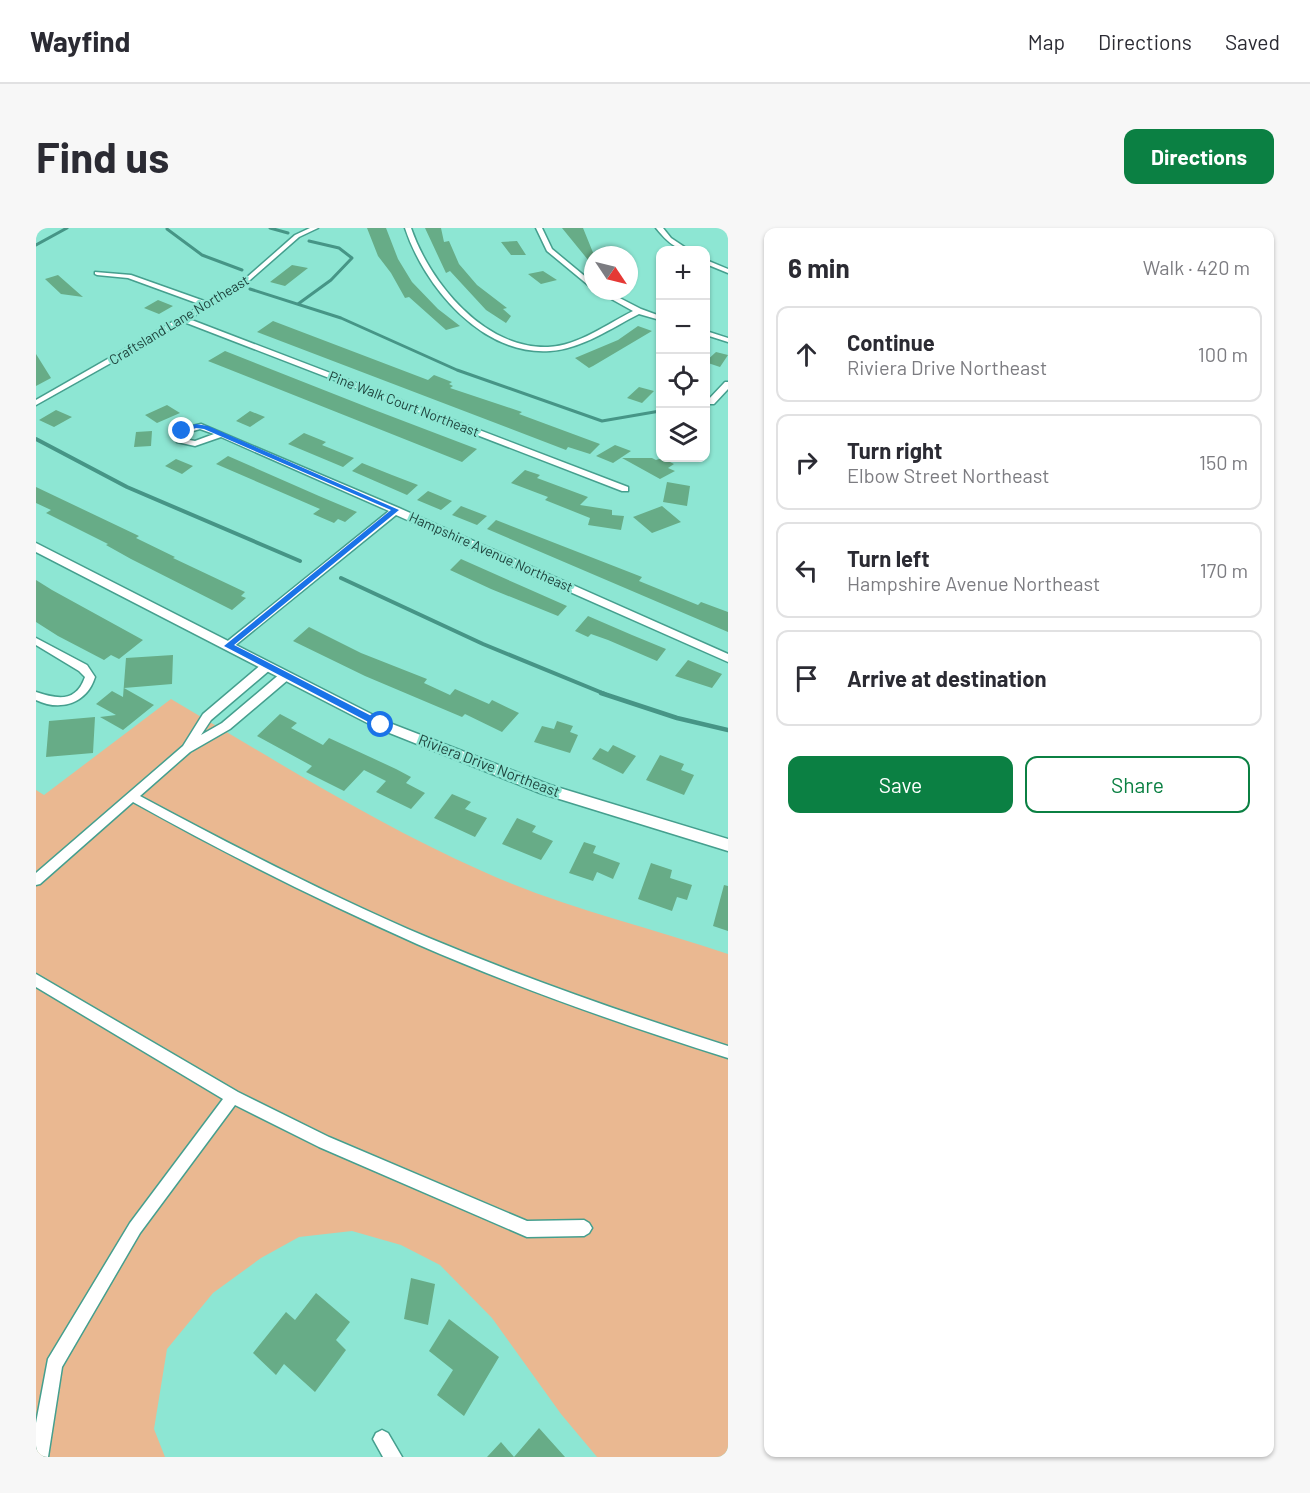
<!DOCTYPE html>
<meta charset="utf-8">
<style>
body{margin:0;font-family:Barlow,sans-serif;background:#f7f7f7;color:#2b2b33}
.controls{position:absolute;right:18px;top:18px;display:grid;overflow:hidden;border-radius:12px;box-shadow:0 2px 4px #0004}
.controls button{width:54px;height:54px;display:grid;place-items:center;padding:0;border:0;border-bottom:2px solid #e1e1e2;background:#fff;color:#2b2b33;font:30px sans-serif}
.compass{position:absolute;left:548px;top:18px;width:54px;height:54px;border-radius:50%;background:#fff;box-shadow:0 2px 4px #0004;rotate:125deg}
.stop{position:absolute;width:18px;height:18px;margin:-14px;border:4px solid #1a73e8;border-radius:50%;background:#fff}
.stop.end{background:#1a73e8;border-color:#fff;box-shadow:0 2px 6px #0008}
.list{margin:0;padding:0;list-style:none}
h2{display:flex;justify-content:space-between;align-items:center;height:78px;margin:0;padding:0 24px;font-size:26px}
h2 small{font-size:20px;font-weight:400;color:#7c7c81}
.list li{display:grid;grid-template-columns:39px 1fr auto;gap:18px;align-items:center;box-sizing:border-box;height:96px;margin:0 12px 12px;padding:0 12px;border:2px solid #e1e1e2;border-radius:12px}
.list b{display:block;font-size:22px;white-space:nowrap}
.list p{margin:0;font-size:20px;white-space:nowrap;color:#7c7c81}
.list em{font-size:20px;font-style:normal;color:#7c7c81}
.actions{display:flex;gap:12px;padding:18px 24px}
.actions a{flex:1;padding:14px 0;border:2px solid #0b8043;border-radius:12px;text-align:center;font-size:21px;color:#0b8043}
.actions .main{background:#0b8043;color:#fff}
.icon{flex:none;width:33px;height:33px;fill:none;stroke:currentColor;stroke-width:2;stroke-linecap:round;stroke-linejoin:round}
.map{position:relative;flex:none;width:692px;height:1229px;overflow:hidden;border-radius:12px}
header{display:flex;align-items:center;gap:36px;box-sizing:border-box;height:84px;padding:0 30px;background:#fff;border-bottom:2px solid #e1e1e2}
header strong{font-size:28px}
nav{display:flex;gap:33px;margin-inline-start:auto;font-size:21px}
.intro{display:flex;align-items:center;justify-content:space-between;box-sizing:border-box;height:144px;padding:0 36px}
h1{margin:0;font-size:42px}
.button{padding:15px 27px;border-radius:12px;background:#0b8043;color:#fff;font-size:21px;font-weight:700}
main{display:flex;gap:36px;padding:0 36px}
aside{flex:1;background:#fff;border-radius:12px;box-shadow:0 2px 4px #0004}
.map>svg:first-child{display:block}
.green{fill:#eab891}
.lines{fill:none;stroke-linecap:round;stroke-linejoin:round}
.stream-far2{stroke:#469586;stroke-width:3}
.stream-far1{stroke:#469586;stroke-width:4}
.stream{stroke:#469586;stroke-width:4.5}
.building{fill:#67ac87}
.minor-casing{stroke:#459f8e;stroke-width:3}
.tertiary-casing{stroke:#459f8e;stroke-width:3}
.minor{fill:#fff;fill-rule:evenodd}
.tertiary{fill:#fff;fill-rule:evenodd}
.route{fill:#1a73e8}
.labels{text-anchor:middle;stroke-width:5;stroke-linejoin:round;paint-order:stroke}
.far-street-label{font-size:14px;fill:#1f453e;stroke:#8de6d3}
.street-label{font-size:15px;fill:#1f453e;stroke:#8de6d3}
</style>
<header>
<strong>Wayfind</strong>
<nav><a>Map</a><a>Directions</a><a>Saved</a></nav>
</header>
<div class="intro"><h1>Find us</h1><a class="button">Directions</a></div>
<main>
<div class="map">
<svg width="692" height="1229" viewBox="0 0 692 1229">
<rect width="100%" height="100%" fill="#8de6d3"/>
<path class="green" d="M135,471c102,60 203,124 311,172 79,36 164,55 246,83v503h-131l-36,-43 -69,-96 -52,-53 -39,-20 -49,-14 -53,6 -38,21 -48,35 -46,56 -13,80 11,28h-129v-667l8,5z"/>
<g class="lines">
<path class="stream-far2" d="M234,0l18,5
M131,1l35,26 40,15
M0,17l31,-17
M214,61l91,29 116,52 145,51 58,-10
M262,76l33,-24 21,-22 -13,-10 -30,-7"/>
<path class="stream-far1" d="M0,211l91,48 173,74
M305,350l142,66 122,50"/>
<path class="stream" d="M565,465l76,25 51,12"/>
</g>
<path class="building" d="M331,0h19l12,31 14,23 26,27 22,17 -14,4 -37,-33 -4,1 -14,-25 -13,-17z
M389,0h16l3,14 5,-1 10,23 18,21 30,23 -4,1 8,7 -5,7 -20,-13 -36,-39 -4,2z
M526,0h21l11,27 -1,11z
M481,13l9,14h-15l-10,-13z
M256,37l16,3 -23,18 -15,-4z
M507,43l14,9 -16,4 -13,-10z
M22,47l25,22 -22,-3 -16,-15z
M122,72l15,6 -14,8 -15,-6z
M237,93l155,59 6,-5 18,7 -3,2 4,2 -3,2 72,24 -3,2 81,30 -10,10 -22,-7 -2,3 -309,-118z
M602,98l14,5 -59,35 -4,2 -14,-10 43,-18z
M189,123l147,58 105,40 -15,13 -254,-101z
M680,124l12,3 -8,12 -15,-5z
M0,126l15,24 -15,8z
M603,159l15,4 -12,12 -15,-5z
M131,177l13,8 -23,10 -12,-8z
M20,182l16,7 -18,10 -15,-7z
M214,183l15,6 -15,10 -14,-6z
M116,203l-1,15 -17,1 2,-15z
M268,205l22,9 -4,3 32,13 -11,9 -55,-23z
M579,217l16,6 -18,12 -17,-7z
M192,228l91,40 38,16 -12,10 -7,-3 -4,4 -21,-9 7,-5 -104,-45z
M586,230h30l4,2 6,-2 12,6 -6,4 7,3 -15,8z
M140,231l17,7 -11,8 -17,-8z
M326,235l30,12 26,10 -11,10 -55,-24z
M489,242l15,5 -3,3 51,19 -8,8 32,5v5l12,1 -3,14 -33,-5 2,-7 -45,-18 3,-3 -37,-14z
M631,254l23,4 -3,20 -24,-4z
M0,259l103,49 -3,2 39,19 -2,1 72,34 -4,4 5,2 -14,12 -101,-51 -25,-14 2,-1 -62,-31 5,-3 -15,-7z
M392,263l24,10 -11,9 -24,-10z
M425,278l26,10 -10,9 -25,-10z
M626,278l19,16 -29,11 -19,-16z
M460,292l146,57 -3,4 59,24 3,-3 27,10v20l-241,-103z
M425,331l63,28 43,19 -9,10 -67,-27 -41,-19z
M0,352l16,10 91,50 -24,19 -8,-4 -7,5 -46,-24 -22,-14z
M552,388l44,19 34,14 -9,12 -49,-21 -17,-6 -3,3 -13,-6z
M273,399l52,26 66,26 -3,4 26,12 5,-6 34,15 3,-4 27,13 -17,19 -37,-18 -3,3 -97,-41 -72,-35z
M137,427l-1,29 -48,4 30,17 -31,25 -23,-13 16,-2 -20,-11 16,-13 11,6 3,-39z
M652,432l34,14 -10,14 -37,-12z
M244,486l17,9 -6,5 32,17 6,-7 67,31 15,8 -5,6 19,10 -14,16 -35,-17 10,-11 -22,-11 -20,21 -38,-19 6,-6 -55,-30z
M59,489l-2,36 -47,4 3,-36z
M521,493l16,5 -3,6 8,3 -8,18 -36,-11 8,-16 12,3z
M577,517l23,11 -13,18 -31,-15 8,-11 8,4z
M624,527l24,9 -3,6 13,5 -10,20 -38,-15z
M416,566l19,8 -6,7 22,9 -12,19 -41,-19z
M481,590l19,8 -4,6 21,9 -12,19 -39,-16z
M548,614l12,4 -3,7 27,10 -7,16 -16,-7 -4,9 -24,-8z
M615,635l21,7 -2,8 22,7 -5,15 -10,-3 -5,14 -34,-12z
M688,657l4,1v45l-15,-5z
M375,1050l24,6 -7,41 -24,-6z
M280,1065l34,29 -14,18 10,10 -31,42 -31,-28 -8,11 -23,-22 33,-41 9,8z
M413,1091l50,38 -35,59 -27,-21 16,-25 -24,-19z
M503,1200l26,29h-78l14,-15 13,15z"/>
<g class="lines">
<defs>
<path id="minor" d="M274,0h8l-19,9 -58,51 -52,31 439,168v4h-6l-438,-169 -148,83v-5l166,-95 -74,-27 -31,-3 -2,-1v-2l36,3 76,27 30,-16 58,-51z
M369,0h6c19,55 73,121 137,119 30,-1 59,-23 85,-36l-36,-20h9l35,18 19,7v4l-21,-6c-28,14 -57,35 -89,37 -68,5 -126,-65 -145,-123z
M500,0h6l10,21 41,34v6l-46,-38z
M620,0h7l8,10 18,12c-13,1 -25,-12 -33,-22z
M670,32l22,9v4l-22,-9z
M670,103l22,7v4l-22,-7z
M689,154h3v7l-14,15h-6v-4z
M165,196l198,84 329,146v8l-332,-147 -164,133h-8l-1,-2 1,-2 165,-133 -168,-74 -26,9 -18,-4 2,-13zM164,201l14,5 -19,7 -11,-2 2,-6z
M0,410l51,27 8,12c-8,26 -34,35 -59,23v-8c21,7 40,11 49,-15l-6,-6 -43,-26z
M231,434l5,4 -1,3 -60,51 -10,15 21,-12 59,-50h8l1,3 -1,3 -59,50 -40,23 -50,44c95,51 190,100 289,142 98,41 198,76 299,108v12c-105,-33 -210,-70 -311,-114 -97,-43 -191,-90 -284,-142l-93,82 -4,1v-12l147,-127 20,-32 60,-51z
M0,746l202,118 91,45 198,84 57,-1 5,3 3,5 -3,5 -5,3 -57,1 -208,-90 -84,-42 -95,128 -78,134 -14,90h-12v-34l12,-64 82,-136 93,-124 -187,-112z
M346,1202l6,3 14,24h-19l-10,-18 3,-6z"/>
<path id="tertiary" d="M0,315l351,179 163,63 178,54v12l-188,-58 -163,-65 -341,-176z"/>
</defs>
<use href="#minor" class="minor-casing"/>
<use href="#tertiary" class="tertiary-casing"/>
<use href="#minor" class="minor"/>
<use href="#tertiary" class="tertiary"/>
</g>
<path class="route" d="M160,196l12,2 191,84 -165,135 151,78v4h-7l-154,-81 167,-136 -187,-81 -8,-1 -14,5 -4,-2z"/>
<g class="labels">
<g class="far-street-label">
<text transform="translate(143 92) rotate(-31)" y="5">Craftsland Lane Northeast</text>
<text transform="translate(368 176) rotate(21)" y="5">Pine Walk Court Northeast</text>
<text transform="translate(455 324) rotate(24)" y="5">Hampshire Avenue Northeast</text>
</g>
<g class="street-label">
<text transform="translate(453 538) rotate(21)" y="5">Riviera Drive Northeast</text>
</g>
</g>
</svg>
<div class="controls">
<button>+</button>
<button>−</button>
<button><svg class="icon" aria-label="locate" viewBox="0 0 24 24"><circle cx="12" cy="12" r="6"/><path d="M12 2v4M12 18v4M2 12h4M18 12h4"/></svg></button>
<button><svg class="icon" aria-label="layers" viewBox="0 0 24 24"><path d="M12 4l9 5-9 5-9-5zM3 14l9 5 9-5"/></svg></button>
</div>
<svg class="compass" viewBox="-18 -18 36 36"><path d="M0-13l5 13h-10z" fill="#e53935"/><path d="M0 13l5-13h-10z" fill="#7c7c81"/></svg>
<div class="stop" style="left:345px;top:497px"></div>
<div class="stop end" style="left:146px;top:203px"></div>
</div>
<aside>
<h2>6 min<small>Walk · 420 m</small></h2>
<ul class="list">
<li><svg class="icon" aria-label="ahead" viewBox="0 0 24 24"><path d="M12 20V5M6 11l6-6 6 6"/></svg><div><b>Continue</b><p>Riviera Drive Northeast</p></div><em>100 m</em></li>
<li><svg class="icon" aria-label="right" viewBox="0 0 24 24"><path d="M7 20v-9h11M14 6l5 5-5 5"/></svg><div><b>Turn right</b><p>Elbow Street Northeast</p></div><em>150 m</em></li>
<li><svg class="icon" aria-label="left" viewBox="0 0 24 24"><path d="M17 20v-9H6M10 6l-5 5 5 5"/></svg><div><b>Turn left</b><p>Hampshire Avenue Northeast</p></div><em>170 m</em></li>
<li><svg class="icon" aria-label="arrive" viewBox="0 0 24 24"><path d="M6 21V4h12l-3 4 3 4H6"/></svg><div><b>Arrive at destination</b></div></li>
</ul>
<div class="actions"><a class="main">Save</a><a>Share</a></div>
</aside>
</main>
